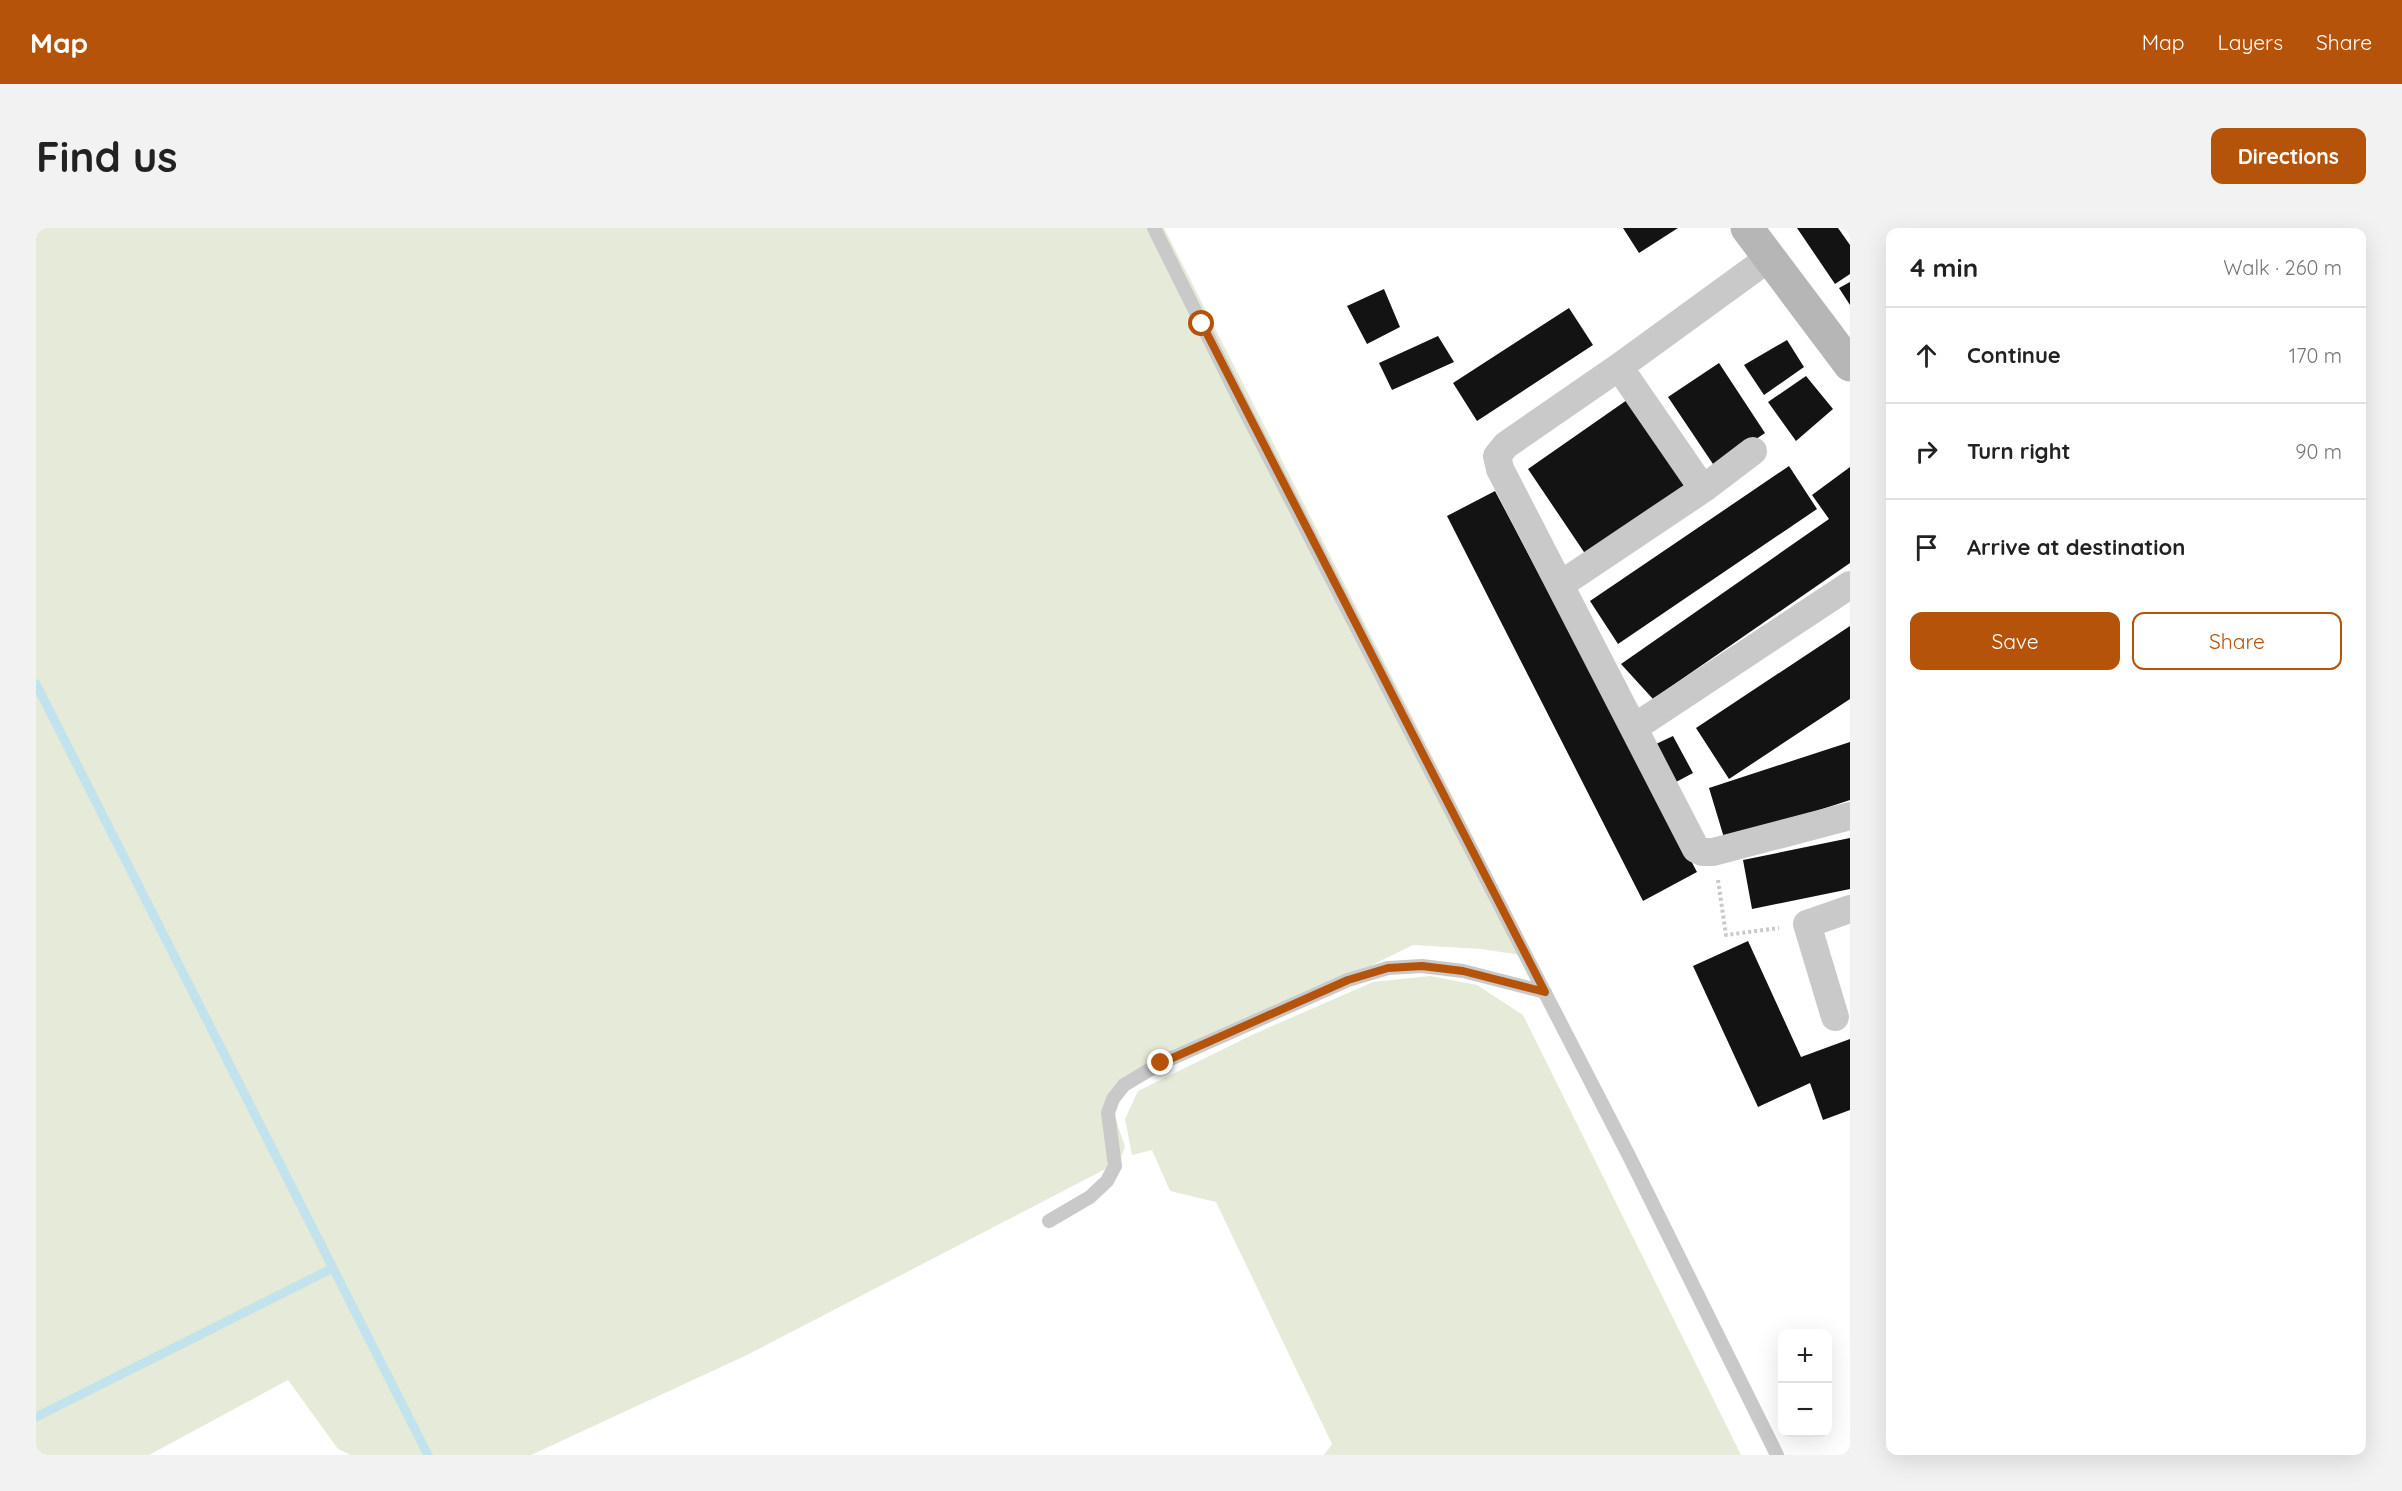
<!DOCTYPE html>
<meta charset="utf-8">
<style>
body{margin:0;font-family:Quicksand,sans-serif;background:#f2f2f2;color:#222}
.controls{position:absolute;right:18px;bottom:18px;display:grid;overflow:hidden;border-radius:12px;box-shadow:0 6px 24px #0002}
.controls button{width:54px;height:54px;display:grid;place-items:center;padding:0;border:0;border-bottom:2px solid #e0e0e0;background:#fff;color:#222;font:30px sans-serif}
.stop{position:absolute;width:18px;height:18px;margin:-14px;border:4px solid #b45309;border-radius:50%;background:#fff}
.stop.end{background:#b45309;border-color:#fff;box-shadow:0 2px 6px #0008}
.list{margin:0;padding:0;list-style:none}
h2{display:flex;justify-content:space-between;align-items:center;height:78px;margin:0;padding:0 24px;font-size:26px}
h2 small{font-size:20px;font-weight:400;color:#767676}
.list li{display:grid;grid-template-columns:39px 1fr auto;gap:18px;align-items:center;box-sizing:border-box;height:96px;padding:0 24px;border-top:2px solid #e0e0e0}
.list b{display:block;font-size:22px;white-space:nowrap}
.list em{font-size:20px;font-style:normal;color:#767676}
.actions{display:flex;gap:12px;padding:18px 24px}
.actions a{flex:1;padding:14px 0;border:2px solid #b45309;border-radius:12px;text-align:center;font-size:21px;color:#b45309}
.actions .main{background:#b45309;color:#fff}
.icon{flex:none;width:33px;height:33px;fill:none;stroke:currentColor;stroke-width:2;stroke-linecap:round;stroke-linejoin:round}
.map{position:relative;flex:none;width:1814px;height:1227px;overflow:hidden;border-radius:12px}
header{display:flex;align-items:center;gap:36px;box-sizing:border-box;height:84px;padding:0 30px;background:#b45309;color:#fff}
header strong{font-size:28px}
nav{display:flex;gap:33px;margin-inline-start:auto;font-size:21px}
.intro{display:flex;align-items:center;justify-content:space-between;box-sizing:border-box;height:144px;padding:0 36px}
h1{margin:0;font-size:42px}
.button{padding:15px 27px;border-radius:12px;background:#b45309;color:#fff;font-size:21px;font-weight:700}
main{display:flex;gap:36px;padding:0 36px}
aside{flex:1;background:#fff;border-radius:12px;box-shadow:0 6px 24px #0002}
.map>svg:first-child{display:block}
.green{fill:#e5ebd8}
.lines{fill:none;stroke-linecap:round;stroke-linejoin:round}
.stream{stroke:#c2e2ed;stroke-width:9}
.building{fill:#131313}
.path{stroke:#c9c9c9;stroke-width:4;stroke-dasharray:3 3;stroke-linecap:butt}
.lane{stroke:#c9c9c9;stroke-width:14}
.street{stroke:#c9c9c9;stroke-width:28}
.secondary{stroke:#b6b6b6;stroke-width:33}
.route{stroke:#b45309;stroke-width:8}
</style>
<header>
<strong>Map</strong>
<nav><a>Map</a><a>Layers</a><a>Share</a></nav>
</header>
<div class="intro"><h1>Find us</h1><a class="button">Directions</a></div>
<main>
<div class="map">
<svg width="1814" height="1227" viewBox="0 0 1814 1227">
<rect width="100%" height="100%" fill="#fff"/>
<path class="green" d="M0,0h1128l370,729 -53,-8 -68,-4 -305,150 17,52 -6,15 -372,193 -216,100h-180l-13,-6 -50,-69 -139,75h-113z
M1394,748l47,9 46,30 218,440h-417l8,-11 -116,-242 -46,-11 -18,-41 -20,5 -7,-36 13,-28 116,-57 119,-52z"/>
<g class="lines">
<path class="stream" d="M0,456l392,771
M0,1189l297,-149"/>
</g>
<path class="building" d="M1587,0h55l-39,25z
M1761,0h41l12,17v29l-15,10z
M1814,54v23l-11,-17z
M1348,61l16,38 -33,17 -20,-38z
M1533,80l24,37 -116,76 -24,-38z
M1402,108l16,26 -62,28 -13,-27z
M1751,112l17,27 -40,28 -20,-30z
M1683,135l46,70 -50,34 -47,-70z
M1770,148l27,33 -37,32 -28,-39z
M1591,172l59,87 -100,68 -58,-86z
M1753,238l28,43 -199,135 -28,-43z
M1814,239v96l-197,136 -32,-35 208,-145 -17,-24z
M1459,263l202,381 -54,29 -196,-385z
M1814,398v73l-121,80 -33,-51z
M1637,508l20,37 -17,9 -20,-38z
M1814,514v58l-125,41 -16,-53z
M1814,610v51l-98,20 -9,-49z
M1712,713l53,116 49,-18v71l-27,10 -13,-37 -52,24 -65,-141z"/>
<g class="lines">
<path class="path" d="M1682,652l8,55 53,-7"/>
<path class="lane" d="M1118,0l86,173 389,755 148,299
M1013,993l41,-24 17,-16 8,-15 -7,-53 5,-14 11,-14 37,-22 187,-83 40,-12 34,-2 41,5 82,21"/>
<path class="street" d="M1733,30l-150,109 -113,78 -9,11 3,13 196,380 6,3h11l137,-36
M1583,139l84,122
M1524,357l143,-96 50,-38
M1599,499l215,-142
M1799,789l-28,-93 43,-15"/>
<path class="secondary" d="M1711,0l103,137"/>
</g>
<g class="lines">
<path class="route" d="M1125,835l187,-83 40,-12 34,-2 41,5 82,21 -343,-668"/>
</g>
</svg>
<div class="controls">
<button>+</button>
<button>−</button>
</div>
<div class="stop" style="left:1166px;top:96px"></div>
<div class="stop end" style="left:1125px;top:835px"></div>
</div>
<aside>
<h2>4 min<small>Walk · 260 m</small></h2>
<ul class="list">
<li><svg class="icon" aria-label="ahead" viewBox="0 0 24 24"><path d="M12 20V5M6 11l6-6 6 6"/></svg><div><b>Continue</b></div><em>170 m</em></li>
<li><svg class="icon" aria-label="right" viewBox="0 0 24 24"><path d="M7 20v-9h11M14 6l5 5-5 5"/></svg><div><b>Turn right</b></div><em>90 m</em></li>
<li><svg class="icon" aria-label="arrive" viewBox="0 0 24 24"><path d="M6 21V4h12l-3 4 3 4H6"/></svg><div><b>Arrive at destination</b></div></li>
</ul>
<div class="actions"><a class="main">Save</a><a>Share</a></div>
</aside>
</main>
